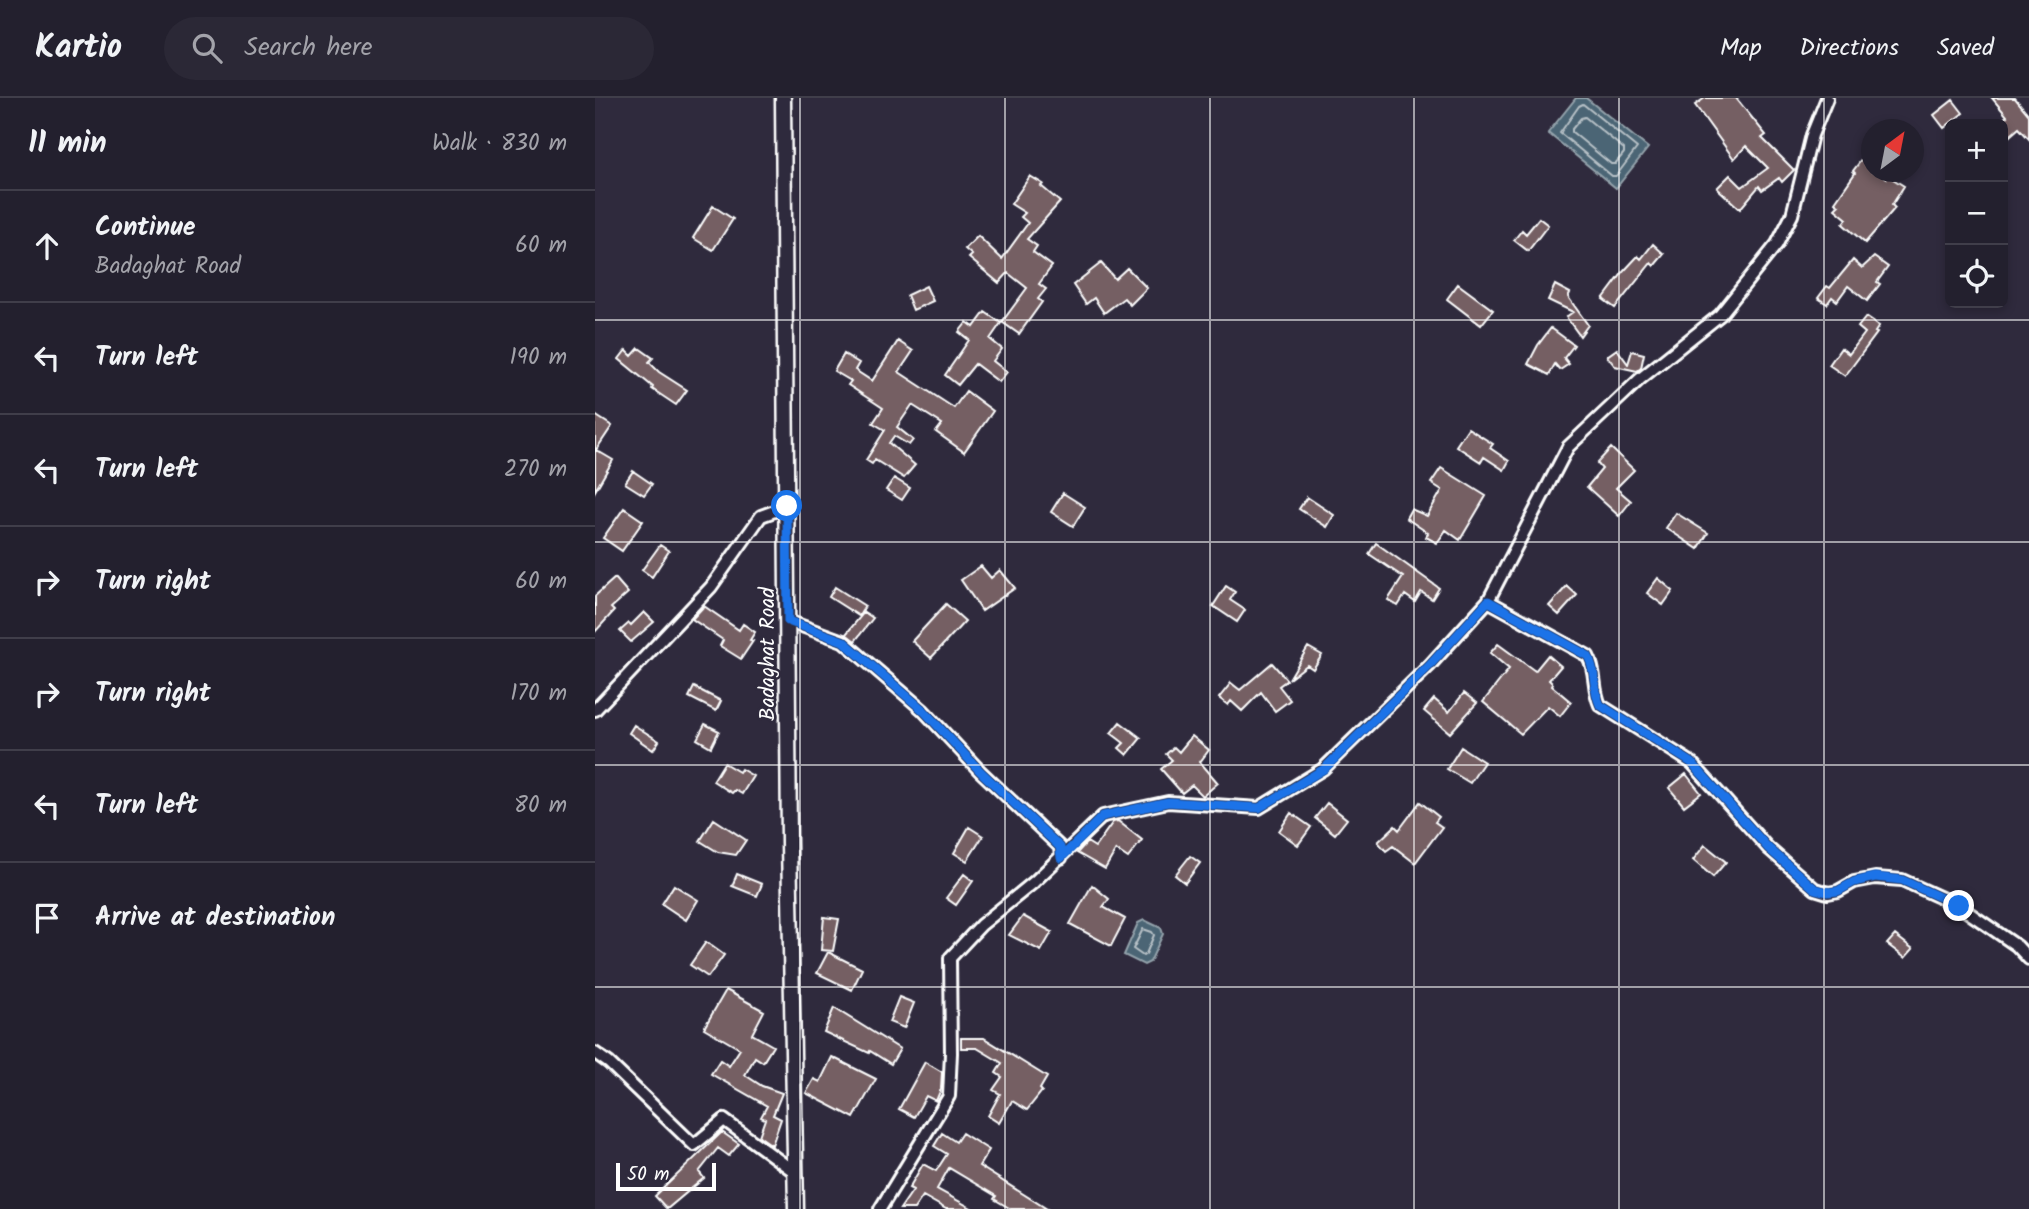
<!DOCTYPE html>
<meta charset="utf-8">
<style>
body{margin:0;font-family:Kalam,sans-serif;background:#2b2836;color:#f1f3f6}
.controls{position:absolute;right:21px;top:21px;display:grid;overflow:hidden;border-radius:10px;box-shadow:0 4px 10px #0003}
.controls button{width:63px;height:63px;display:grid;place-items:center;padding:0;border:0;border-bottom:2px solid #403e4a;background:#23202e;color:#f1f3f6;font:35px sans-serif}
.compass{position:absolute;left:1266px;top:21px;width:63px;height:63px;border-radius:50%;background:#23202e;box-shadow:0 4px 10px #0003;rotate:32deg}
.scale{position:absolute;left:21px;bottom:18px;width:100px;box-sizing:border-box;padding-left:7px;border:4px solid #fff;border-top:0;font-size:19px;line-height:24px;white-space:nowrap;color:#fff;-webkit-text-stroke:5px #2f2a3d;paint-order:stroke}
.stop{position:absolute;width:21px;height:21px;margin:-16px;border:5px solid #1a73e8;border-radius:50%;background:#fff}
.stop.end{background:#1a73e8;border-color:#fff;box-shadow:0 2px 7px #0008}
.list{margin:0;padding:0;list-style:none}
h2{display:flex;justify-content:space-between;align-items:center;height:91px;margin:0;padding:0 28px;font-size:30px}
h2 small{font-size:23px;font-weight:400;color:#a3a3aa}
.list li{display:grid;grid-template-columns:46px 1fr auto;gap:21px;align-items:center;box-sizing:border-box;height:112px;padding:0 28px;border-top:2px solid #403e4a}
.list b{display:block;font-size:26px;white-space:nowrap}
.list p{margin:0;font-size:23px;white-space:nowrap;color:#a3a3aa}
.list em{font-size:23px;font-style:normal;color:#a3a3aa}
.icon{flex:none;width:38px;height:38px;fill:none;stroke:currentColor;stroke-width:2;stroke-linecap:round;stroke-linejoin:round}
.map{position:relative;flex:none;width:1434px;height:1111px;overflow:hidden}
header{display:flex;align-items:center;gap:42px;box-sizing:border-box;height:98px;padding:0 35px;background:#23202e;border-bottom:2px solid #403e4a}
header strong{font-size:33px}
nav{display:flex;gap:38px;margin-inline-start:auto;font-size:24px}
.search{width:490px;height:63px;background:#2b2836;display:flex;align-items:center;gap:18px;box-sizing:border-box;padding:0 24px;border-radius:38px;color:#a3a3aa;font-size:26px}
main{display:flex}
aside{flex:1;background:#23202e}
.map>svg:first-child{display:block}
.water{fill:#4c6574;stroke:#94a3ac;stroke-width:2}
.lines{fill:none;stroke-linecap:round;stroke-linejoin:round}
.shore{stroke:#b7c1c7;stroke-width:2}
.building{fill:#755f63;stroke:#fff;stroke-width:2}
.minor-casing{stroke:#fff;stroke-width:16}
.secondary-casing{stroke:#fff;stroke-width:19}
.minor{stroke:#2f2a3d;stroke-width:10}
.secondary{stroke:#2f2a3d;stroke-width:14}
.route{stroke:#1a73e8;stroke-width:9}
.grid{fill:none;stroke:#fff;stroke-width:2;stroke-opacity:0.55}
.labels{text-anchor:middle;stroke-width:5;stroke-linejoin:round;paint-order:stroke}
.street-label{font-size:21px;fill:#fff;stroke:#2f2a3d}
</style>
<header>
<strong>Kartio</strong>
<div class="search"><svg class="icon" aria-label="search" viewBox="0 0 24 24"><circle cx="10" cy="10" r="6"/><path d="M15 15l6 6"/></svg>Search here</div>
<nav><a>Map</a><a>Directions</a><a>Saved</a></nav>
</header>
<main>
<aside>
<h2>11 min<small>Walk · 830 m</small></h2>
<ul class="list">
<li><svg class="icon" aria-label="ahead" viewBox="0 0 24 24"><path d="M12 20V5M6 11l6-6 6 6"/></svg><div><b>Continue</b><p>Badaghat Road</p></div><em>60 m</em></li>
<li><svg class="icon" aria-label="left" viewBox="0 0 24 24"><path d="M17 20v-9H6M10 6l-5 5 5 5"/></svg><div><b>Turn left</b></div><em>190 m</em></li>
<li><svg class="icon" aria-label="left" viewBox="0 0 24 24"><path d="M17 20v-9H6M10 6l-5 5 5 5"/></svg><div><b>Turn left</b></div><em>270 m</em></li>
<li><svg class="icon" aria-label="right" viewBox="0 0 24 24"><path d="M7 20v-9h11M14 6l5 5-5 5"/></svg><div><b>Turn right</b></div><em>60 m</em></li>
<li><svg class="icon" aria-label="right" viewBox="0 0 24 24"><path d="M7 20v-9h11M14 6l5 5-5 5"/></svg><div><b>Turn right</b></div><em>170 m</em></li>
<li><svg class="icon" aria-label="left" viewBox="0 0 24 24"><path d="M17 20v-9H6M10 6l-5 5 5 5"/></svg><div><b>Turn left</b></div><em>80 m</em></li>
<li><svg class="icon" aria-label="arrive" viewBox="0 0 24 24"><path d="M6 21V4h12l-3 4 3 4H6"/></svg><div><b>Arrive at destination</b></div></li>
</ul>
</aside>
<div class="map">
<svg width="1434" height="1111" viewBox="0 0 1434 1111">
<rect width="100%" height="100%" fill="#2f2a3d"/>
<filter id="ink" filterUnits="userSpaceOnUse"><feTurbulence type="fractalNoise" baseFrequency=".0143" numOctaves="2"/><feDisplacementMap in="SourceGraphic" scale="14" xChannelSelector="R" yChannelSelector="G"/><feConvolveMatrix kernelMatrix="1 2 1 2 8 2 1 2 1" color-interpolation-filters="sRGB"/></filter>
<g filter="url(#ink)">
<path class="water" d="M981,0h10l62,50 -32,40 -68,-55z
M549,822l17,8 2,6 -13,28 -6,3 -20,-10 14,-32z"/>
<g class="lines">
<path class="shore" d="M988,6l54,44 -21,28h-4l-52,-43 19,-27z
M990,19l39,32v4l-9,11h-4l-39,-32v-3l9,-11z
M548,831l9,3 2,3 -8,19 -3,2 -10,-7z"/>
</g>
<path class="building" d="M1110,0h31l30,37 -4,3 32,32 -12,12 -3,-4 -17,12 -3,-4 -19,23 -23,-21 13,-13 12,12 26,-19 -22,-22 -12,13 -39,-54z
M1397,0h23l14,17v24l-10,-11 -16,14v-23l4,-3z
M1358,2l10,13 -19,15 -10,-13z
M1267,61l10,6v7h6l9,6 1,-2 16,10 -12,19 3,3 -30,35 -22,-19 4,-5 -12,-10 4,-4 -4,-3 20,-29 -2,-2z
M435,78l13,8 -2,2 19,16 -33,37 10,7 -4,6 19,14 -13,18 7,5 -8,10 4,3 -23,32 -17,-12 25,-34 -19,-15 -9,10 -30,-25 3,-3 -7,-6 13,-13 24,23 26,-36 -7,-6 4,-4 -14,-9z
M118,108l20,13 -20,31 -20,-12z
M944,120l9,7 -20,26 -14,-11 8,-10 4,4z
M1058,146l11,10 -10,12 -3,-3 -36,45 -12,-9 21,-28 14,-15 3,3z
M1279,159l14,10 -11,15 3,2 -13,17 -19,-15 -11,15 -5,-4 -5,7 -9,-6 9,-12 3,2 23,-28 9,8z
M506,165l14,16 12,-11 20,20 -17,17 -6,-7 -20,15 -10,-15 -8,6 -13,-19z
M863,186l35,26 -12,15 -34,-26z
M960,187l15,8 -2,4 20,28 -8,11 -14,-19 7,-5 -25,-12z
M331,188l7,15 -20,9 -6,-15z
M390,214l16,11 -11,16 12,10 -9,12 14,11 -8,10 -24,-18 -17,21 -13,-10 24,-35 -10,-8 8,-10 7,5z
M1271,219l13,9 -4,6 2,1 -32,43 -16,-11 12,-17 8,6 16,-21 -7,-6z
M956,230l23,17 -10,13 5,6 -9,6 -5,-6 -6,11 -21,-11 10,-19z
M303,243l15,10 -14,21 55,36 12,-17 27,20 -29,41 -28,-20 6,-8 -30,-19 -15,22 16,13 -4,5 -15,-9 -5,7 26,22 -11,13 -29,-18 -3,4 -6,-4 19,-30 -12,-7 10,-15 -35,-23 3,-4 -17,-10 10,-17 15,9 -4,7 17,11z
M44,250l14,10 -4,4 10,10 28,18 -11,15 -24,-16 1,-2 -34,-28 7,-9 6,6z
M1022,251l11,15 4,-13 12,3 -3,14 -4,3 -22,-5 -8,-10z
M0,317l17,11 -16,24 17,10 -18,31z
M873,330l25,16 -3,4 19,13 -5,9 -20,-13 -3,5 -25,-16z
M1016,350l23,22 -18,18 15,13 -12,15 -32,-29 15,-18 -5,-6z
M846,370l45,28 -26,44 -14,-10 -9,13 -11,-6 2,-4 -22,-15 5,-9 16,7 15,-26 -11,-7z
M38,373l19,13 -8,11 -19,-12z
M299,380l16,10 -8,12 -16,-10z
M468,395l22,14 -12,19 -22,-14z
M712,399l27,18 -7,12 -28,-18z
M29,410l19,13 -21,30 -19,-13z
M1081,415l32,20 -10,16 -32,-21z
M781,445l63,45 -7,11 -11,-7 -6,10 -10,-7 -7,11 -10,-6 15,-23 -34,-23z
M65,447l9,6 -17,26 -10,-7z
M386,468l10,12 9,-8 15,18 -33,23 -21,-31z
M20,480l13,15 -17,15 3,3 -19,21v-36z
M1063,480l15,13 -10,14 -16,-12z
M631,488l9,6 -5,8 15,10 -8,12 -24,-16z
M972,488l10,9 -18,20 -10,-9z
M240,489l30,19 -6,10 -30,-19z
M351,506l19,17 -34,37 -19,-17z
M109,508l35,24 4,-6 12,8 -5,8 3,1 -12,18 -21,-13 3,-6 -31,-21z
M49,514l10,10 -23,20 -11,-11 9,-8 2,2z
M269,514l9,6 -18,23 -9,-7z
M903,546l37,27 13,-16 13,11 -12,14 4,4 -1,2 19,16 -11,14 -12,-10 -27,28 -38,-32 26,-33 -19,-16z
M713,549l14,8 -9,14 -6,-4 -18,14z
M677,565l15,17 -8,6 11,14 -15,11 -14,-19 -19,19 -11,-10 -3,4 -9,-7 12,-15 9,7z
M99,589l27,14 -5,10 -27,-14z
M869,595l13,10 -27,30 -26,-22 10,-12 15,13z
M525,624l21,16 -14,17 -8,-7 5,-5 -13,-10z
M110,626l14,7 -8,16 -14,-8z
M39,627l25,16 -6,9 -24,-17z
M597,638l17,14 -9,12 18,21 -15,13 -11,-11 -10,8 -21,-24 11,-9 -6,-6 8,-7 5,5z
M866,649l23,15 -14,21 -23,-14z
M129,665l15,9 2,-3 12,7 -11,18 -7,-4 -3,3 -19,-12z
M1091,676l15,19 -17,13 -15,-18z
M825,704l19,15 -4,5 7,5 -27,36 -22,-17 -7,5 -8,-9 17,-16 4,4z
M732,705l20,16 -12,15 -20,-16z
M696,715l20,14 -13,18 -19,-14z
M119,721l32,21 -10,15 -18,-3 -18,-11z
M523,723l24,19 -14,18 -12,-8 -11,19 -28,-16 10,-11 8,5 18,-25z
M374,729l14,9 -16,25 -13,-8z
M1110,747l21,17 -13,15 -20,-17z
M595,758l10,7 -15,20 -10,-8z
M142,776l25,10 -5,12 -25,-10z
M369,776l9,7 -17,24 -10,-7z
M79,787l24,15 -12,20 -24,-16z
M497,787l17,14 -6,8 22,12 -14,27 -41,-22z
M428,818l29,16 -11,19 -32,-16z
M229,819l15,2 -6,32 -12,-1z
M1300,837l18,14 -8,9 -18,-14z
M111,844l18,13 -16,22 -18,-12z
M233,854l34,17 -10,21 -35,-17z
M131,892l38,21 -12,23 21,12 -10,16 -8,-5 -10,18 17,11 20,7 -9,22 8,4 -9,26 -13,-9 6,-17 -4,-2 6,-11 -56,-32 9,-14 9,6 11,-17 -36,-21z
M304,899l15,6 -10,25 -15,-6z
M239,910l66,41 -9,15 -21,-13 -1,2 -45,-21z
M366,940h23l63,39 -7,12 2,2 -15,19 -15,-9 -13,22 -11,-7 12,-22 -7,-4 9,-13 -6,-4 6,-10 -25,-15h-16z
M237,959l44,22 -22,39 -48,-25 8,-14 6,3z
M330,964l17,10 -1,17 -5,12 -10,-5 -12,21 -15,-8z
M127,1034l17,12 -10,12 -11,-8 -19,24 5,6 -37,31 -12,-13z
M347,1035l14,9 6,-9 27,17 -10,16 68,43h-36l-17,-10 2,-3 -47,-28 -12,21 36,20h-27l-23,-13 -9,13h-14l13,-19 -4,-2 14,-24 13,7 11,-17 -13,-8z"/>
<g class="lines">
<defs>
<path id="minor" d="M893,503l100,55c9,17 4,31 12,49l92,58 76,85 47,41 13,4 10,-2 16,-9 21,-4 27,2 57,26 58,40 12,13
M193,523l55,20 80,69 57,61 80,76 1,11
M0,612l116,-123 50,-71 27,-10
M0,955l14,10 85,82 30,-25 72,53
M285,1111l69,-113 2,-43 -1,-95 31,-33 53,-43 69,-66 65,-14 91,6 64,-39 106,-103 59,-65 80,-154 72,-68 80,-64 57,-71 15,-29 20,-80 15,-37"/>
<path id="secondary" d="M188,0l6,745 7,366"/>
</defs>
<use href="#minor" class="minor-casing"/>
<use href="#secondary" class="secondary-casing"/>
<use href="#minor" class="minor"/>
<use href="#secondary" class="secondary"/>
</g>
</g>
<g class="lines" filter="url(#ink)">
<path class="route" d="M192,408l1,115 55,20 80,69 57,61 80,76 1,11 42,-42 65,-14 91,6 65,-39 105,-103 59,-65 100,55c9,17 4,31 12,49l92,58 76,85 47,41 13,3 10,-1 16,-9 21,-5 27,3 57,26"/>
</g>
<path class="grid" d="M205,0v1111M410,0v1111M615,0v1111M819,0v1111M1024,0v1111M1229,0v1111M0,222h1434M0,444h1434M0,667h1434M0,889h1434"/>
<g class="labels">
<g class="street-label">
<text transform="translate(172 556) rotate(-90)" y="7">Badaghat Road</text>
</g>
</g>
</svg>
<div class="controls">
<button>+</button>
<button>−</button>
<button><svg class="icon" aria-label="locate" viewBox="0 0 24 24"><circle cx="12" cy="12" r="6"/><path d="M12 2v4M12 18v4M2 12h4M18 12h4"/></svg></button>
</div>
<svg class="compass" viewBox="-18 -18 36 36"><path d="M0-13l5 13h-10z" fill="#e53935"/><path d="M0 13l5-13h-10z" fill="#a3a3aa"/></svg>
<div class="scale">50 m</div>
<div class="stop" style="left:192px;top:408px"></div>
<div class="stop end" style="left:1364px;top:808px"></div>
</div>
</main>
